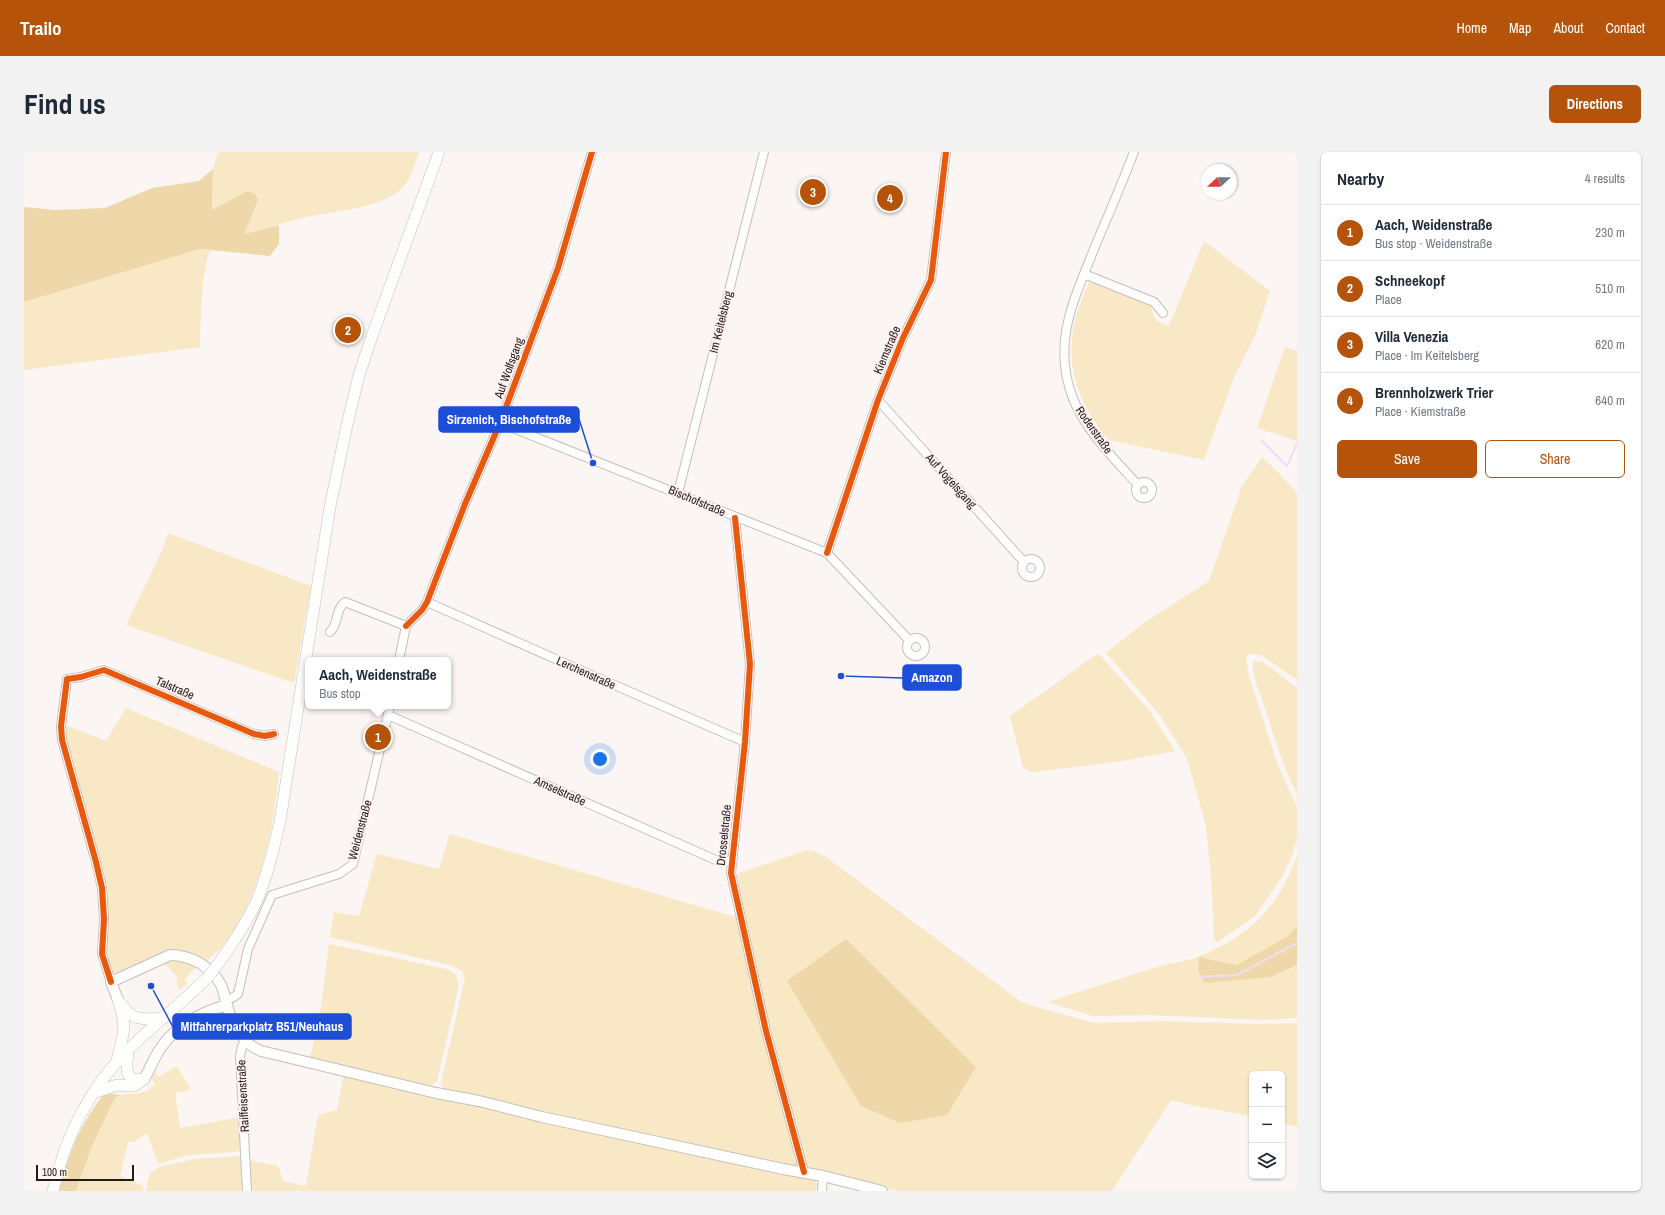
<!DOCTYPE html>
<meta charset="utf-8">
<style>
body{margin:0;font-family:"Archivo Narrow",sans-serif;background:#f2f2f3;color:#1f2937}
.controls{position:absolute;right:12px;bottom:12px;display:grid;overflow:hidden;border-radius:6px;box-shadow:0 1px 3px #0004}
.controls button{width:36px;height:36px;display:grid;place-items:center;padding:0;border:0;border-bottom:1px solid #e0e1e3;background:#fff;color:#1f2937;font:20px sans-serif}
.compass{position:absolute;left:1177px;top:12px;width:36px;height:36px;border-radius:50%;background:#fff;box-shadow:0 1px 3px #0004;rotate:248deg}
.scale{position:absolute;left:12px;bottom:10px;width:98px;box-sizing:border-box;padding-left:4px;border:2px solid #221b1b;border-top:0;font-size:11px;line-height:14px;white-space:nowrap;color:#221b1b;-webkit-text-stroke:3px #fef2f1;paint-order:stroke}
.you{position:absolute;left:576px;top:607px;width:14px;height:14px;margin:-10px;border:3px solid #fff;border-radius:50%;background:#1a73e8;box-shadow:0 0 0 6px #1a73e833}
.badge{display:grid;place-items:center;width:26px;height:26px;border-radius:50%;background:#b45309;color:#fff;font-size:13px;font-weight:700}
.pin{position:absolute;translate:-50% -50%;border:2px solid #fff;box-shadow:0 1px 4px #0006}
.popup{position:absolute;left:281px;top:505px;width:146px;height:52px;box-sizing:border-box;display:grid;place-content:center;border-radius:6px;background:#fff;filter:drop-shadow(0 1px 3px #0005);font-size:13px;white-space:nowrap;color:#747a83}
.popup b{font-size:15px;color:#1f2937}
.popup::after{content:'';position:absolute;left:50%;top:100%;margin-left:-8px;border:8px solid transparent;border-top-color:#fff}
.list{margin:0;padding:0;list-style:none}
h2{display:flex;justify-content:space-between;align-items:center;height:52px;margin:0;padding:0 16px;font-size:17px}
h2 small{font-size:13px;font-weight:400;color:#747a83}
.list li{display:grid;grid-template-columns:26px 1fr auto;gap:12px;align-items:center;box-sizing:border-box;height:56px;padding:0 16px;border-top:1px solid #e0e1e3}
.list b{display:block;font-size:15px;white-space:nowrap}
.list p{margin:0;font-size:13px;white-space:nowrap;color:#747a83}
.list em{font-size:13px;font-style:normal;color:#747a83}
.actions{display:flex;gap:8px;padding:12px 16px}
.actions a{flex:1;padding:9px 0;border:1px solid #b45309;border-radius:6px;text-align:center;font-size:14px;color:#b45309}
.actions .main{background:#b45309;color:#fff}
.icon{flex:none;width:22px;height:22px;fill:none;stroke:currentColor;stroke-width:2;stroke-linecap:round;stroke-linejoin:round}
.map{position:relative;flex:none;width:1273px;height:1039px;overflow:hidden;border-radius:6px}
header{display:flex;align-items:center;gap:24px;box-sizing:border-box;height:56px;padding:0 20px;background:#b45309;color:#fff}
header strong{font-size:19px}
nav{display:flex;gap:22px;margin-inline-start:auto;font-size:14px}
.intro{display:flex;align-items:center;justify-content:space-between;box-sizing:border-box;height:96px;padding:0 24px}
h1{margin:0;font-size:28px}
.button{padding:10px 18px;border-radius:6px;background:#b45309;color:#fff;font-size:14px;font-weight:700}
main{display:flex;gap:24px;padding:0 24px}
aside{flex:1;background:#fff;border-radius:6px;box-shadow:0 1px 3px #0004}
.map>svg:first-child{display:block}
.green{fill:#f8e8c5}
.forest{fill:#eed8aa}
.lines{fill:none;stroke-linecap:round;stroke-linejoin:round}
.stream{stroke:#eedcfb;stroke-width:2}
.minor-casing{stroke:#c5bfbe;stroke-width:10}
.major-casing{stroke:#c5bfbe;stroke-width:12}
.highway-casing{stroke:#c5bfbe;stroke-width:12}
.minor{stroke:#fefefd;stroke-width:8}
.major{stroke:#fefefd;stroke-width:10}
.highway{stroke:#fefefd;stroke-width:11}
.highway-bridge-casing{stroke:#c5bfbe;stroke-width:12;stroke-linecap:butt}
.highway-bridge{stroke:#fefefd;stroke-width:11}
.cycleway-casing{stroke:#fef2f1;stroke-width:8}
.cycleway{stroke:#e8590c;stroke-width:6}
.labels{text-anchor:middle;stroke-width:4;stroke-linejoin:round;paint-order:stroke}
.street-label{font-size:12px;fill:#221b1b;stroke:#fef2f1}
.leader{fill:none;stroke:#1d4ed8;stroke-width:1.5}
.callout-dot{fill:#1d4ed8;stroke:#fef2f1;stroke-width:1.5}
.callout{fill:#1d4ed8;stroke:#1d4ed8;stroke-width:1.5}
.callout-label{font-size:13px;text-anchor:middle;font-weight:bold;fill:#fff}
</style>
<header>
<strong>Trailo</strong>
<nav><a>Home</a><a>Map</a><a>About</a><a>Contact</a></nav>
</header>
<div class="intro"><h1>Find us</h1><a class="button">Directions</a></div>
<main>
<div class="map">
<svg width="1273" height="1039" viewBox="0 0 1273 1039">
<rect width="100%" height="100%" fill="#fbf5f4"/>
<path class="green" d="M194,0h201c-5,13 -8,29 -19,38 -23,19 -66,21 -94,27 -21,5 -42,12 -63,17l15,-34 -11,-9 -35,19 1,-41z
M1180,89l66,50 -15,45 -20,39 -31,85 -95,-20c-25,-28 -41,-64 -37,-102 1,-6 1,-12 3,-18 3,-13 9,-25 14,-38l4,-1 55,22c6,4 3,13 9,18 3,2 8,4 12,5z
M176,97l11,2c-9,9 -11,79 -11,96l-176,23v-68z
M1261,195l12,4v90l-40,-13z
M1238,305l14,13 21,23v187l-36,-25 -14,-1 -1,5 3,17 28,87 20,45v30l-5,18 -10,21 -26,38 -38,27 -4,-3 -3,-64 -5,-49 -19,-68 -28,-44 -53,-61 35,-28 68,-44 33,-95z
M144,381l143,53 -17,97 -168,-58 36,-74z
M1073,502l4,2 48,54 26,41 -58,11 -85,10 -9,-4 -13,-52z
M1229,509l10,1 34,26v106c-15,-29 -24,-61 -34,-92 -5,-13 -11,-27 -10,-41z
M102,556l153,64c-5,49 -13,97 -36,142 -5,9 -10,20 -17,28 -6,7 -13,13 -20,20l-18,-9 -69,20h-5l-4,-3 -5,-18 2,-44 -3,-33 -37,-128 -2,-22 41,16z
M426,682l289,84 60,244 -3,4 -4,1 -348,-78 -3,-6 24,-105 -3,-7 -9,-5 -123,-29 4,-25 25,4 18,-62 62,15z
M783,698l7,1 12,6 194,144 9,4 65,18 70,-2 91,3 42,-1v104l-15,-4v-49h-30v42l-57,-10 -24,-6 -59,91h-215l-86,-20 -3,-3 -3,-6 -32,-116 -36,-170 2,-3z
M1273,703v71l-9,10 -51,29 -38,-8 72,20 26,-12v53l-31,2 -119,-5 -54,1 -45,-14c36,-12 73,-24 110,-35 14,-5 29,-5 42,-11 50,-20 80,-50 97,-101z
M305,792l117,25c11,4 13,10 12,21l-21,91 -6,5 -121,-28 11,-50z
M147,808l16,2 9,5 -12,13 4,3 -9,7c-3,-5 -1,-9 -3,-14 -3,-5 -8,-9 -13,-13z
M121.5 834a4.5 4.5 0 1 1 9 0a4.5 4.5 0 1 1-9 0Z
M153,914l14,24 -16,3 5,35 61,-11 2,31 -2,3 -6,1 -47,3 -30,9 -11,-31 -13,9h-6l-8,34 23,10v5h-67l16,-45 23,-48c16,-9 25,2 40,-14l-4,-6 3,-8 4,7z
M320,921l471,106 2,5 -1,7h-566l-1,-31 29,6 5,15 23,5 12,-71 19,-5z
M218,1004l3,35h-98c-1,-11 2,-19 12,-24l36,-8z"/>
<path class="forest" d="M189,17l-1,41 35,-19 8,3 3,6 -14,34 35,-9v19l-9,12 -70,-7 -176,53v-95l32,3 49,-2 47,-20 47,-7z
M1273,774v39l-26,12 -67,6 -6,-12 1,-14 38,8 51,-29z
M822,787l130,128 -29,48 -47,8 -39,-17 -74,-125z
M81,941l16,2 -6,3 -23,48 -16,45h-17c9,-37 22,-69 46,-98z"/>
<g class="lines">
<path class="stream" d="M1237,288l26,26 10,-22
M1175,825l38,-2 60,-32"/>
<defs>
<path id="minor" d="M1110,0c-12,31 -25,62 -38,92 -21,54 -46,99 -22,157 12,30 42,60 64,84
M1060,122l70,28 9,11
M854,248l146,162
M476,271l327,130 82,87
M1112 338a8 8 0 1 1 16 0a8 8 0 1 1-16 0Z
M654,341l86,-341
M711,366l15,146 -5,78 -14,131 35,158 38,141
M803,401l51,-153 25,-62 28,-58 15,-128
M998 416a9 9 0 1 1 18 0a9 9 0 1 1-18 0Z
M403,450l160,71 158,69
M382,474l16,-16 5,-8 38,-98 35,-81 58,-155 34,-116
M306,480c9,-8 5,-23 15,-30l61,24 -7,34
M883 495a9 9 0 1 1 18 0a9 9 0 1 1-18 0Z
M364,563l330,146 6,1 9,-3
M87,830l-9,-28 2,-35 -2,-31 -6,-26 -34,-122 -1,-14 6,-47 14,-2 23,-7 150,64 11,2 9,-2
M201,848l7,-2 6,-4 10,-45 24,-54 67,-21 14,-10 37,-158
M222,888l-4,6 -2,11 7,134
M798,1039l1,-15"/>
<path id="major" d="M94,848l-7,-18 59,-27c20,0 41,11 51,30 3,6 4,14 6,20 3,13 11,29 21,38 3,3 9,6 13,8l175,42 43,8 63,16 241,52 40,7 59,15
M120,927c6,-10 10,-21 16,-30 16,-24 40,-36 66,-44"/>
<path id="highway" d="M192,815c16,-22 31,-44 42,-69 10,-25 16,-51 22,-77l50,-314 17,-82 12,-50 13,-39 67,-184
M98,853c11,17 23,14 42,13
M104,899c-1,14 -6,32 16,28
M93,909c6,-27 11,-34 1,-61
M69,941l24,-8 17,1 10,-7
M29,1039c12,-54 36,-102 75,-141 25,-25 54,-47 79,-72"/>
</defs>
<use href="#minor" class="minor-casing"/>
<use href="#major" class="major-casing"/>
<use href="#highway" class="highway-casing"/>
<use href="#minor" class="minor"/>
<use href="#major" class="major"/>
<use href="#highway" class="highway"/>
<defs>
<path id="highway-bridge" d="M183,826l9,-11"/>
</defs>
<use href="#highway-bridge" class="highway-bridge-casing"/>
<use href="#highway-bridge" class="highway-bridge"/>
<defs>
<path id="cycleway" d="M711,366l15,146 -5,78 -14,131 35,158 38,141
M803,401l51,-153 25,-62 28,-58 15,-128
M382,474l16,-16 5,-8 38,-98 35,-81 58,-155 34,-116
M87,830l-9,-28 2,-35 -2,-31 -6,-26 -34,-122 -1,-14 6,-47 14,-2 23,-7 150,64 11,2 9,-2"/>
</defs>
<use href="#cycleway" class="cycleway-casing"/>
<use href="#cycleway" class="cycleway"/>
</g>
<g class="labels">
<g class="street-label">
<text transform="translate(697 170) rotate(-76)" y="4">Im Keitelsberg</text>
<text transform="translate(863 198) rotate(-67)" y="4">Kiemstraße</text>
<text transform="translate(485 216) rotate(-70)" y="4">Auf Wolfsgang</text>
<text transform="translate(1070 278) rotate(55)" y="4">Roderstraße</text>
<text transform="translate(927 329) rotate(48)" y="4">Auf Vogelsgang</text>
<text transform="translate(673 349) rotate(23)" y="4">Bischofstraße</text>
<text transform="translate(562 521) rotate(24)" y="4">Lerchenstraße</text>
<text transform="translate(151 536) rotate(23)" y="4">Talstraße</text>
<text transform="translate(536 639) rotate(24)" y="4">Amselstraße</text>
<text transform="translate(336 678) rotate(-75)" y="4">Weidenstraße</text>
<text transform="translate(700 683) rotate(-84)" y="4">Drosselstraße</text>
<text transform="translate(219 944) rotate(-93)" y="4">Raiffeisenstraße</text>
</g>
</g>
<path class="leader" d="M569 311L555 267M817 524L879 526M127 834L149 875"/>
<g class="callout-dot">
<circle cx="569" cy="311" r="4"/>
<circle cx="817" cy="524" r="4"/>
<circle cx="127" cy="834" r="4"/>
</g>
<g class="callout">
<rect x="415" y="255" width="140" height="25" rx="4"/>
<rect x="879" y="513" width="58" height="25" rx="4"/>
<rect x="149" y="862" width="178" height="25" rx="4"/>
</g>
<g class="callout-label">
<text x="485" y="272">Sirzenich, Bischofstraße</text>
<text x="908" y="530">Amazon</text>
<text x="238" y="879">Mitfahrerparkplatz B51/Neuhaus</text>
</g>
</svg>
<div class="controls">
<button>+</button>
<button>−</button>
<button><svg class="icon" aria-label="layers" viewBox="0 0 24 24"><path d="M12 4l9 5-9 5-9-5zM3 14l9 5 9-5"/></svg></button>
</div>
<svg class="compass" viewBox="-18 -18 36 36"><path d="M0-13l5 13h-10z" fill="#e53935"/><path d="M0 13l5-13h-10z" fill="#747a83"/></svg>
<div class="scale">100 m</div>
<div class="you"></div>
<div class="pin badge" style="left:354px;top:585px">1</div>
<div class="popup"><b>Aach, Weidenstraße</b>Bus stop</div>
<div class="pin badge" style="left:324px;top:178px">2</div>
<div class="pin badge" style="left:789px;top:40px">3</div>
<div class="pin badge" style="left:866px;top:46px">4</div>
</div>
<aside>
<h2>Nearby<small>4 results</small></h2>
<ul class="list">
<li><span class="badge">1</span><div><b>Aach, Weidenstraße</b><p>Bus stop · Weidenstraße</p></div><em>230 m</em></li>
<li><span class="badge">2</span><div><b>Schneekopf</b><p>Place</p></div><em>510 m</em></li>
<li><span class="badge">3</span><div><b>Villa Venezia</b><p>Place · Im Keitelsberg</p></div><em>620 m</em></li>
<li><span class="badge">4</span><div><b>Brennholzwerk Trier</b><p>Place · Kiemstraße</p></div><em>640 m</em></li>
</ul>
<div class="actions"><a class="main">Save</a><a>Share</a></div>
</aside>
</main>
